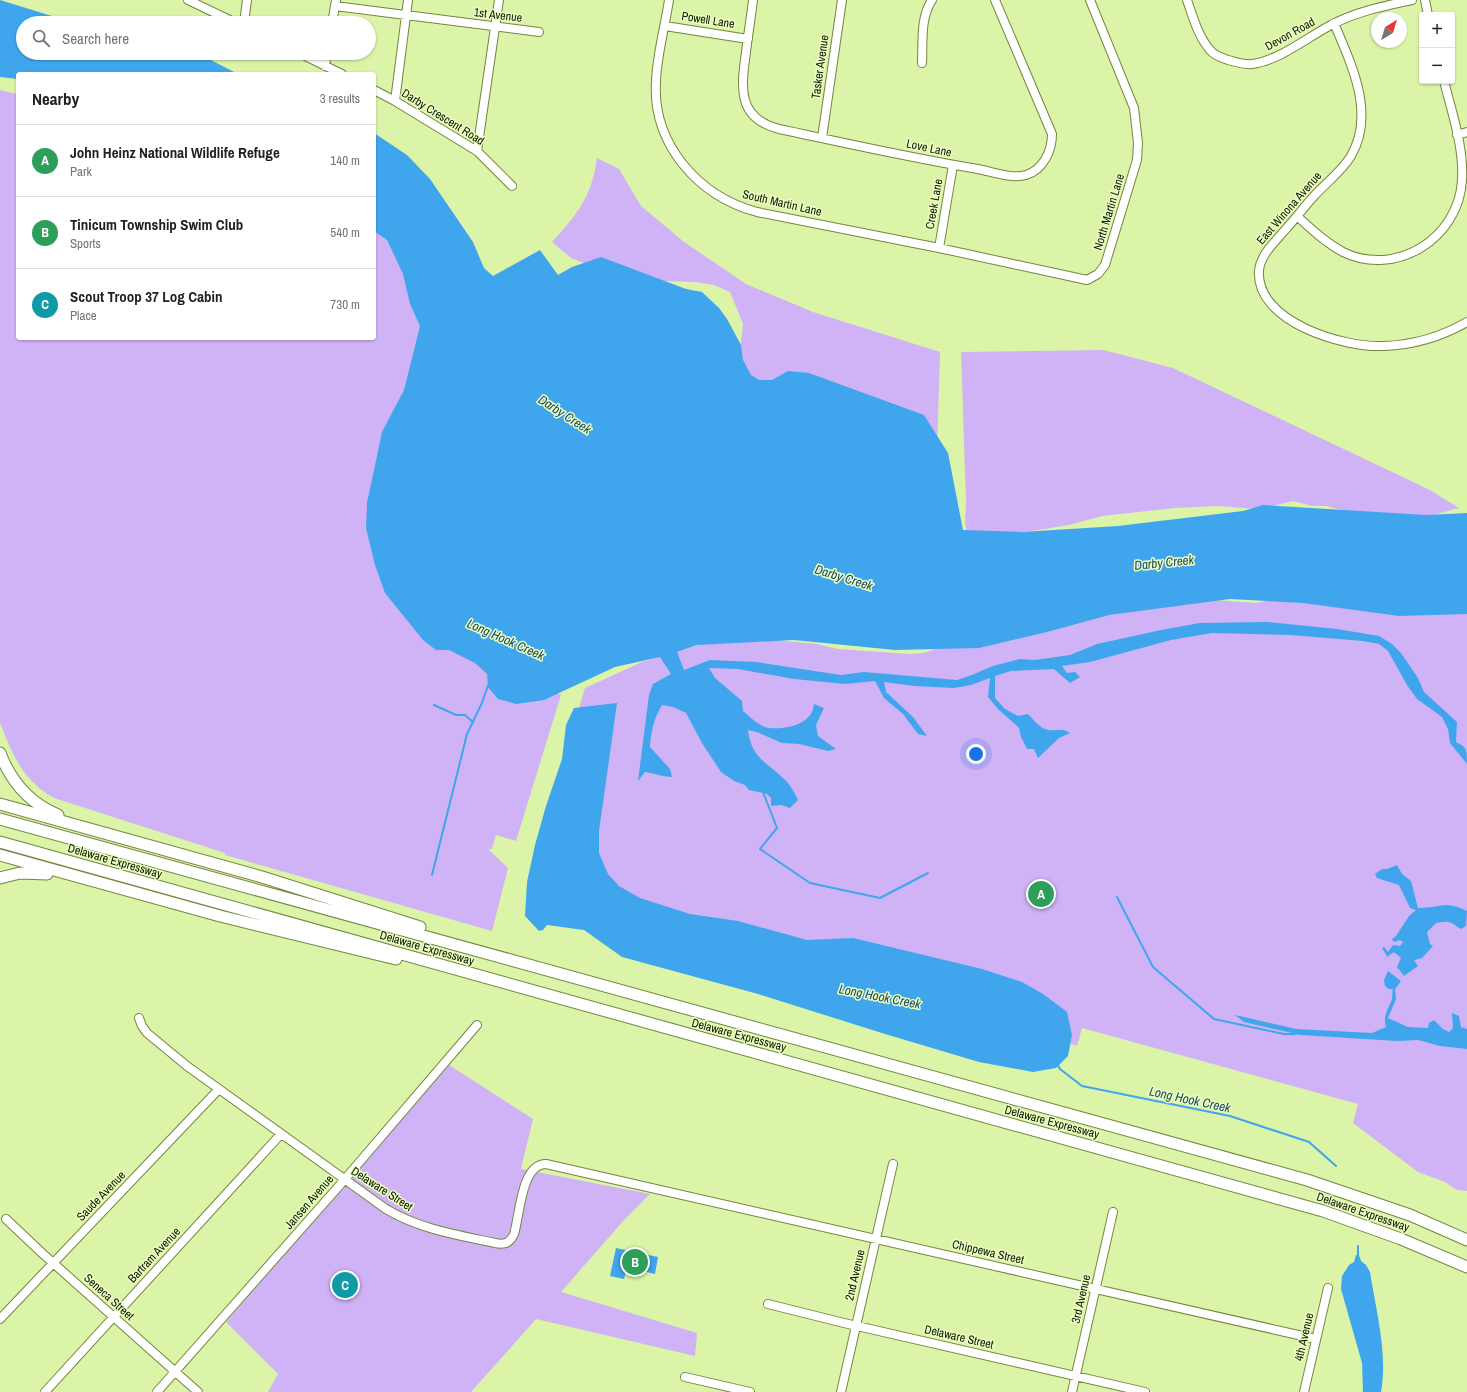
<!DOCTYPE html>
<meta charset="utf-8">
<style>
body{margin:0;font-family:"Archivo Narrow",sans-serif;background:#f2f2f2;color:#202124}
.controls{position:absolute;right:12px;top:12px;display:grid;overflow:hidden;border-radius:4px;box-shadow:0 1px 3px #0004}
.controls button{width:36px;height:36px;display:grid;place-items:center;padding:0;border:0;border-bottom:1px solid #e0e0e0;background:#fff;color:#202124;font:20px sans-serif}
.compass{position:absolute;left:1371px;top:12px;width:36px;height:36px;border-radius:50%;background:#fff;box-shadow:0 1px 3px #0004;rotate:38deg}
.you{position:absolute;left:976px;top:754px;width:14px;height:14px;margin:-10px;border:3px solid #fff;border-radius:50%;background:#1a73e8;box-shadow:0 0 0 6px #1a73e833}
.badge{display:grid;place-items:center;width:26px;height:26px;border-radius:50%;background:#ea580c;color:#fff;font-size:13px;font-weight:700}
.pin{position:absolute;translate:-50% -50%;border:2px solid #fff;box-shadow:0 1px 4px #0006}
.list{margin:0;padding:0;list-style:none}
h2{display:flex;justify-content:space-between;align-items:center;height:52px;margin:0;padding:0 16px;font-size:17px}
h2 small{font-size:13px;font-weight:400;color:#757577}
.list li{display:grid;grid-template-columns:26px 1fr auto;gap:12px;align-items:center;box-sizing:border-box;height:72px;padding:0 16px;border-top:1px solid #e0e0e0}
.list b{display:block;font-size:15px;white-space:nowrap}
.list p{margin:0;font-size:13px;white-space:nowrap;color:#757577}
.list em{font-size:13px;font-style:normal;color:#757577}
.icon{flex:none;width:22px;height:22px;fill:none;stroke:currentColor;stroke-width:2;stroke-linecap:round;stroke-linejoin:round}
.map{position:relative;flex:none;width:1467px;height:1392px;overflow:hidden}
.search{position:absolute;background:#fff;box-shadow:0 1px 3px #0004;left:16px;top:16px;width:360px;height:44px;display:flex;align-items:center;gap:10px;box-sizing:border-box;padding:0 14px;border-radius:22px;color:#757577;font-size:15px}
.panel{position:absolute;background:#fff;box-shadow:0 1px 3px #0004;left:16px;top:72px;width:360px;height:268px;border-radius:4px}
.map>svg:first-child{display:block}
.green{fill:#cfb3f6}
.water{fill:#3fa6ee}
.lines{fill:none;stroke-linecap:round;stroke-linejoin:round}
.stream{stroke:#3fa6ee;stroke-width:2}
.minor-casing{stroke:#71873e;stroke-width:10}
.highway-casing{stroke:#71873e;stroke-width:13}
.minor{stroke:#fff;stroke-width:8}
.highway{stroke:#fff;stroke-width:11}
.labels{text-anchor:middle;stroke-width:3;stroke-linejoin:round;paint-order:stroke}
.street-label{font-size:12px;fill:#101800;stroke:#eaffc2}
.water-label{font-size:13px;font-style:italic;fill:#1d4664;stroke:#eaffc2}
</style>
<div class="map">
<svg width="1467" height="1392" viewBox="0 0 1467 1392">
<rect width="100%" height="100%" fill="#dbf4a8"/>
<path class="green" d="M18,86v252h356v-115l26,22 155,447 6,3 -45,146 -20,-6 -4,14h-4l20,19 -16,63 -267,-76v-2l-171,-55c-32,-18 -41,-43 -54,-75v-633l16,4z
M597,158l22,11 22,37 43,36 62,42 67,28 127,40 -6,191 -197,-162 6,-57 -13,-32 -16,-7 -19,-3 -29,-1 -48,-5 -47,-18 -19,-16c25,-27 40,-46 45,-84z
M1103,350l70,18 257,122 29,18 -30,8 -79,-4 -24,-6h-14l-19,-5 -34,8 -42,-3 -42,2 -73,8 -33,9 -37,6 -64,6 -3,-13 1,-23 -5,-149z
M1467,596v595l-10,-1 -12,-8 -27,-10 -65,-49 5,-19 -276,-76 -5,18 -51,-20 -396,-124 -85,-80 40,-134 57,-26 60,-18 50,-6 65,6 21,5 71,5 15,-1 18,-6 17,-13 255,-34 42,3 25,-5z
M449,1065l84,54 -12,50 129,25 -26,26 -63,72 136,41 -2,23 -159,-37 -65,73h-203l10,-18 -52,-52z"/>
<path class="water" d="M0,0l68,21 14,-2 22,4h-81v30h174l41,21h-220v5l-18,-2z
M374,133l33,22 23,24 43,63 11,26 9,8 47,-26 18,25 14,-8 29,-10 85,32 16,3 17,16 8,11 14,26 2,15 8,15 8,5h13l16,-9 21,2 115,42 24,38 15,77 59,2 96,-6 125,-15 20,-6 163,10 41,-2v101l-68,2 -96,-13 -73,-4 -121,16 -62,17 -68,16 -84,2 -101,-10 -97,5 -20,7 7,18 26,-10 46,2 85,13 23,-3 93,8 15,-5 21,-9 27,-7 15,1 35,-5 27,-11 64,-14 39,-7 68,-1 69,7 42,7 13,8 9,9 17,25 6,14 33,30 -1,20c11,5 11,8 11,22l-17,-21 -2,-14 -6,-12 -25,-18 -10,-14 -19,-34 -9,-7 -16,-3 -72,-6 -79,-2 -41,7 -81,22 -28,4 5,7 8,-1 5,5 -10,6 -16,-14 -43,2 -16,5v22l10,11 13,7 10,-2c6,6 12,15 21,16 8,1 15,-2 21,3l-11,5 -21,20 -4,-9h-7l-6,-12 -2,-9 -21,-19 -10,-12 2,-19 -19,7 -17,3 -40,-2 -30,-4 2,10 27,25 14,19 -9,-2 -15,-20 -19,-16 -9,-17 -30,3 -51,-5 -56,-10 -29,-1 6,10 27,23 1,10c7,6 17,16 26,17 17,2 44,-4 45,-24l10,4 -8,17 2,11 18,13 -8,2 -29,-7 -17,-1 -25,-11 -9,-2c3,30 23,34 40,53 4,5 7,11 10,17l-8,8 -9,-3 -10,1v-8l-4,-4 -18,-4 -4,-5 -11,-4 -13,-9 -19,-29 -16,-30 -13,-6 -11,-2c-8,13 -11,26 -12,42l20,22 2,8c-10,0 -17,-4 -27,-5l-7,9 11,-86 4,-11 18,-10 -11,-17 -45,10 -71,33 -28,4 -18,-5 -10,-12 -1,-13 -12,-11 -26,-13h-13l-13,-10 -38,-47 -10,-28 -9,-37 1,-25 15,-71 22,-42 16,-64 -10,-22 -7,-30 -16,-34 -13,-9z
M617,703l-18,128v22l9,21 11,12 21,12 50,16 48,7 69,19 46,-2 129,31 40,13 21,12 24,18 5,23 -4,21 -12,12 -23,4 -54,-10 -94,-28 -127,-40 -136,-37 -38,-27 -37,-5 -4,5 -4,1 -14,-15 2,-34 8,-37 11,-39 16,-47 4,-34 8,-17z
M1397,865l5,9 9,7 7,27c21,0 28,-8 49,3l-1,15 -5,3c-11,-7 -11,-9 -25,-6l-9,9 3,12 3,2 -11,12 -8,2 4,6 -14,10 -7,-9 4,-9 -7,-6 -10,7 3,-3 -5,-8 2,-1 4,5 5,-7 7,1 3,-4 -3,-2 -6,2 -2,-3 4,-3 13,-20 7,-6 -6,-2 -11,-23 -22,-7 -2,-4 7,-5h5z
M1388,971l13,10 -6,8 1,10 -8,19 20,9 20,1 1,-5 5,-3 9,9 6,3 4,-4 -1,-15 7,3 2,11 6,2v20l-27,-3 -22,-6 -21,1 -96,-6 -57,-13 -9,-7 61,14 76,4 14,-6c-3,-11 1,-16 5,-25 2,-4 1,-9 2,-13h-4l-4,-3 -1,-6z
M616,1248l42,9 -3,17 -28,-7 -3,12 -14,-3z
M1356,1255h3l2,6 5,4 4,7c6,39 18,81 11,120h-18l-1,-29 -21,-74 1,-13 7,-11 5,-3z"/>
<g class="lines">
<path class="stream" d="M434,705l22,10h9l8,7
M763,792l14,36 -17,21 50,34 70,15 48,-25
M432,875l35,-141 14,-29 8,-22
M1117,897l36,70 61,52 70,15h12
M1058,1065l2,4 22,17 148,30 79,26 27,24
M1358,1246v12"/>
<defs>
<path id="minor" d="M188,0l48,23
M669,0c-4,27 -12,54 -13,81 -4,63 42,115 101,131l182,36 148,32 11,-6 7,-9 32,-105 1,-17 -4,-35 -44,-108
M753,0c-2,17 -5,35 -7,52 -5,36 -9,66 33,77 66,14 132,29 199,40 15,3 33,10 48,6 17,-5 26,-24 26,-41l-57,-134
M1187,0c6,17 11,36 23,50 3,4 12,8 18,10 8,2 16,5 24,4 27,-3 57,-28 81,-40 25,-13 52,-18 79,-24
M1425,0l3,15
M335,6l204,26
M244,23l3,-23
M332,23l4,-23
M1334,23c17,41 42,90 17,133 -9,15 -25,27 -37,40 -10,11 -19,23 -29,34 -10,12 -24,24 -26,40 -4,52 85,78 125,76 30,-1 57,-9 83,-24
M665,26l83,13
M299,53l43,21
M922,63c1,-21 -2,-45 10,-63
M325,66l2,-13
M374,90l21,11 82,50 35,35
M395,101l13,-101
M1457,135l10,-3
M822,138l20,-138
M477,151l22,-151
M1297,216c14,13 29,27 46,36 53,26 116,-14 119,-72 2,-33 -10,-67 -18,-99
M939,248l14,-83
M139,1018l3,8 5,7 40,33 199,143c33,20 72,26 109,34 10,2 15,0 19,-9 6,-19 7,-70 32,-70l770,175
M6,1219l37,35 155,138
M768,1304l76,19 301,69
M0,1319l219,-230
M685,1377l65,15
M45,1392l236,-258
M157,1392l182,-206 138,-161
M841,1392l52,-228
M1072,1392l41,-180
M1304,1392l24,-104"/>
<path id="highway" d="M0,753c11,29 29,50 58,62
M0,804l262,73 158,50
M0,819l1307,361 103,35 57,25
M0,842l1323,369 78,28 66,28
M0,855l220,61 176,43
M0,878l20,-5 27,1"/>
</defs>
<use href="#minor" class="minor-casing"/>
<use href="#highway" class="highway-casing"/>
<use href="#minor" class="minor"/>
<use href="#highway" class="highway"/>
</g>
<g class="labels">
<g class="street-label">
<text transform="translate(498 15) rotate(7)" y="4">1st Avenue</text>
<text transform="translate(708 20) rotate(9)" y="4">Powell Lane</text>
<text transform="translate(1290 34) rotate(-29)" y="4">Devon Road</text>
<text transform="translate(820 67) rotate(-82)" y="4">Tasker Avenue</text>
<text transform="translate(443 117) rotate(32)" y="4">Darby Crescent Road</text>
<text transform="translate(929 148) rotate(12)" y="4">Love Lane</text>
<text transform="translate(782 203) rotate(13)" y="4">South Martin Lane</text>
<text transform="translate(934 204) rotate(-80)" y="4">Creek Lane</text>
<text transform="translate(1289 208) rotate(-49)" y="4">East Winona Avenue</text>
<text transform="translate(1109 212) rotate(-73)" y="4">North Martin Lane</text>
<text transform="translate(115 861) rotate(16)" y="4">Delaware Expressway</text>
<text transform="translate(427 948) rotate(16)" y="4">Delaware Expressway</text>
<text transform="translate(739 1035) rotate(15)" y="4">Delaware Expressway</text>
<text transform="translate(1052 1122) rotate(15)" y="4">Delaware Expressway</text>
<text transform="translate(382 1189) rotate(33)" y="4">Delaware Street</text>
<text transform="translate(101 1196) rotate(-46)" y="4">Saude Avenue</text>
<text transform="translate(309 1202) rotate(-49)" y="4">Jansen Avenue</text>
<text transform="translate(1363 1212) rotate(19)" y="4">Delaware Expressway</text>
<text transform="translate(988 1252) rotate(13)" y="4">Chippewa Street</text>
<text transform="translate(154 1255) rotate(-47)" y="4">Bartram Avenue</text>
<text transform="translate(855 1275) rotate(-77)" y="4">2nd Avenue</text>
<text transform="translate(109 1297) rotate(42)" y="4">Seneca Street</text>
<text transform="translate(1081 1299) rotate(-77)" y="4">3rd Avenue</text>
<text transform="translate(959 1337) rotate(13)" y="4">Delaware Street</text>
<text transform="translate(1304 1337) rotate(-77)" y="4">4th Avenue</text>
</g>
<g class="water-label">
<text transform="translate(565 414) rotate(33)" y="5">Darby Creek</text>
<text transform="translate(1164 562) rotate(-6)" y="5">Darby Creek</text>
<text transform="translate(844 577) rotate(17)" y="5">Darby Creek</text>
<text transform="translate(506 639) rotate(24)" y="5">Long Hook Creek</text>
<text transform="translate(880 996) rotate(11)" y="5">Long Hook Creek</text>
<text transform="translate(1190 1099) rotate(12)" y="5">Long Hook Creek</text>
</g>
</g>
</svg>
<div class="controls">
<button>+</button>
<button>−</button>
</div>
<svg class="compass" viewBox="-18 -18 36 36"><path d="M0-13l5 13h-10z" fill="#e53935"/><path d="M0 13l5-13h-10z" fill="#757577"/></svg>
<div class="you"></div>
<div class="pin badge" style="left:1041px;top:894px;background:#2e9e5b">A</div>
<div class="pin badge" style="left:635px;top:1262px;background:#2e9e5b">B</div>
<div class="pin badge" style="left:345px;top:1285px;background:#0f9aa8">C</div>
<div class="search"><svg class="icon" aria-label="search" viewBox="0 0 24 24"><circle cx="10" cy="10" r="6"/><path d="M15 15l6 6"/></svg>Search here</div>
<section class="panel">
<h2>Nearby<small>3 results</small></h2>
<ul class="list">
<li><span class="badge" style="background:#2e9e5b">A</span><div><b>John Heinz National Wildlife Refuge</b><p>Park</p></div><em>140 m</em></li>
<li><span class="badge" style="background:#2e9e5b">B</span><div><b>Tinicum Township Swim Club</b><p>Sports</p></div><em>540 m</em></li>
<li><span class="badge" style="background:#0f9aa8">C</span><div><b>Scout Troop 37 Log Cabin</b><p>Place</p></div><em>730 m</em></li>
</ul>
</section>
</div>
